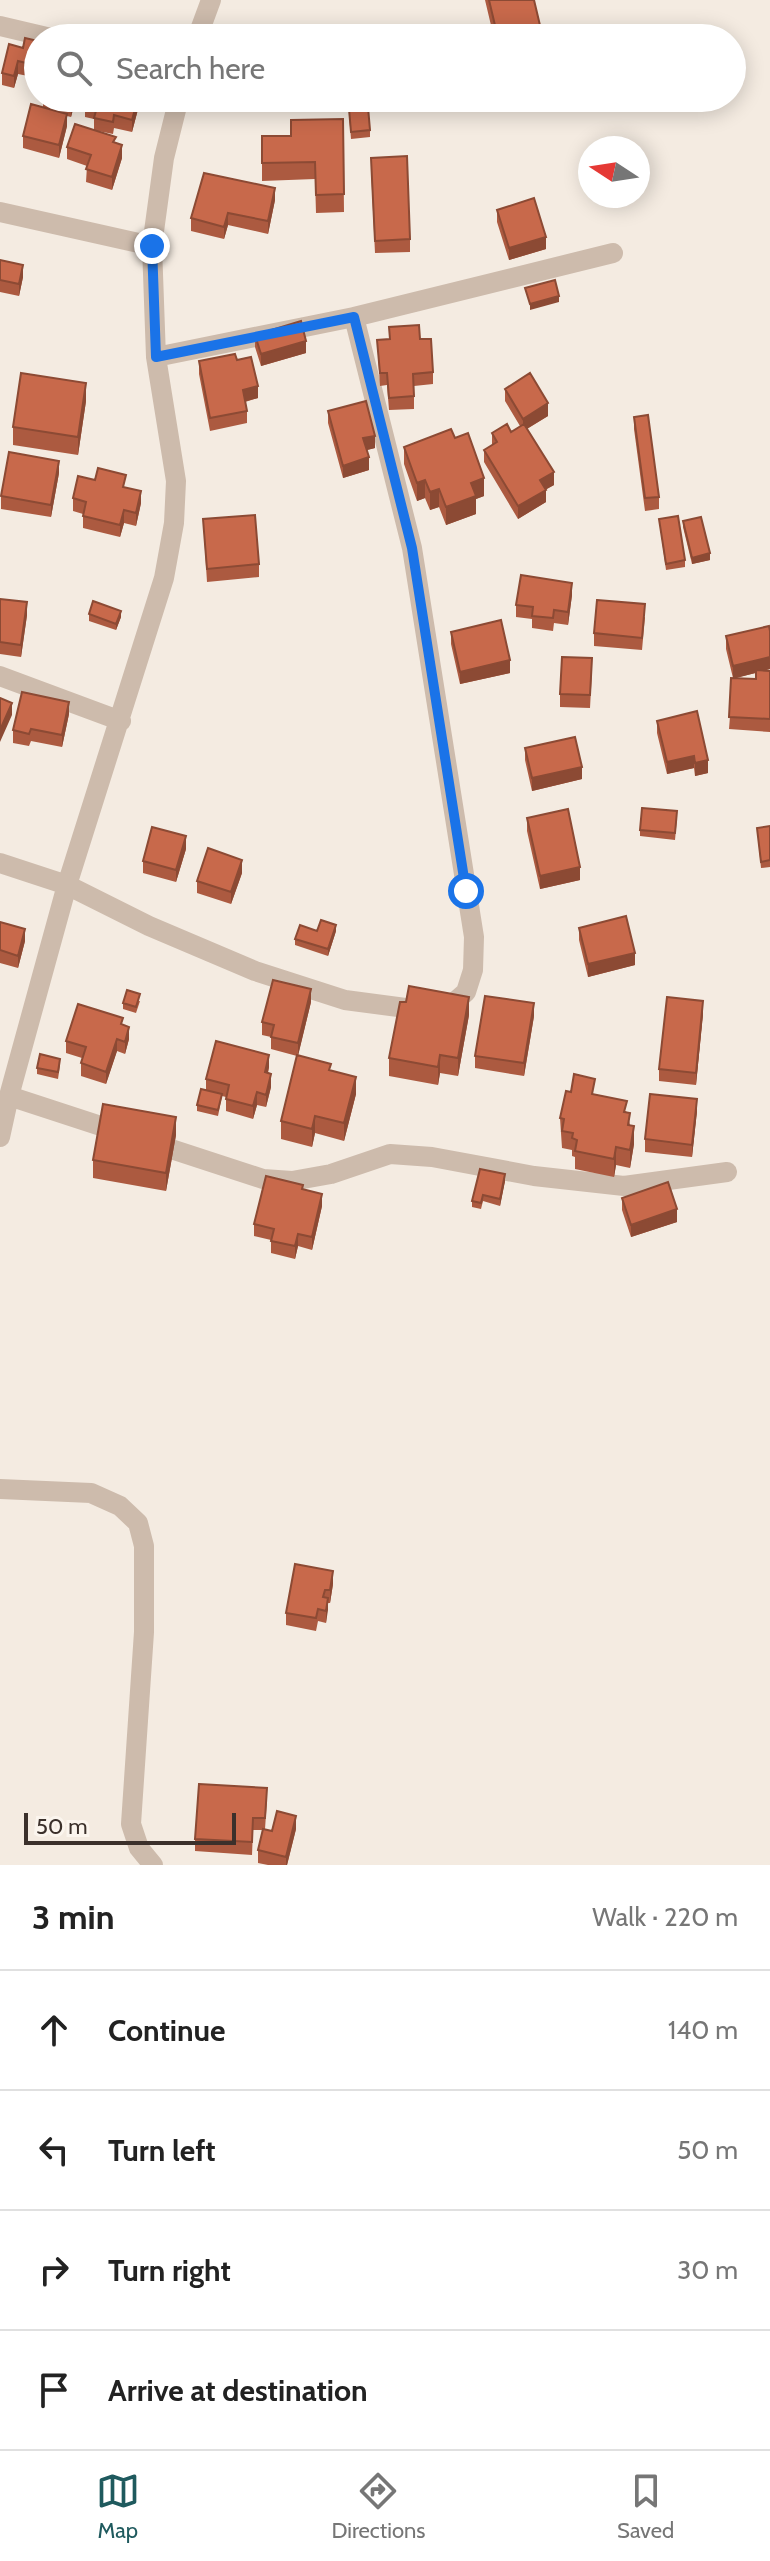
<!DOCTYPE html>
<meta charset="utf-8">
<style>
body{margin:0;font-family:Cabin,sans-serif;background:#f2f2f2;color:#222}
.compass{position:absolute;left:578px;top:136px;width:72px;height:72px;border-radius:50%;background:#fff;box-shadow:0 4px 20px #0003;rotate:282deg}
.scale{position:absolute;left:24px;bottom:20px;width:212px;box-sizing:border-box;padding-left:8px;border:4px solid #3b302b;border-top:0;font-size:22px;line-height:28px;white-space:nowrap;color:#3b302b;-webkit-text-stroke:6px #fbf5ee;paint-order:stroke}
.stop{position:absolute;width:24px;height:24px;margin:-18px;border:6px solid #1a73e8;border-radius:50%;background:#fff}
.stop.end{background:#1a73e8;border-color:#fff;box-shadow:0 2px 8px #0008}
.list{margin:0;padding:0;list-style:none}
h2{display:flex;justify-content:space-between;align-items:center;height:104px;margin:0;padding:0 32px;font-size:34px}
h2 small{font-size:26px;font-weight:400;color:#767676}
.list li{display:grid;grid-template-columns:52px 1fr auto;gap:24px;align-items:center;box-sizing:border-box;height:120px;padding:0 32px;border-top:2px solid #e0e0e0}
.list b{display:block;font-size:30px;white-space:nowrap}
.list em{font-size:26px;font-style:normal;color:#767676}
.icon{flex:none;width:44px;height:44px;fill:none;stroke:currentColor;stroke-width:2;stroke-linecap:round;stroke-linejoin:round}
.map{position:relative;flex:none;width:770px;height:1865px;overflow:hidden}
.search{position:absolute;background:#fff;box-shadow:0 4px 20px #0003;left:24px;right:24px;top:24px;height:88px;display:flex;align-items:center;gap:20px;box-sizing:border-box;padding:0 28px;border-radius:44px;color:#767676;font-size:30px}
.sheet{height:584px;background:#fff}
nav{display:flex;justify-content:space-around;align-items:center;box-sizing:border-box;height:112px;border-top:2px solid #e0e0e0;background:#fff;font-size:22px;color:#767676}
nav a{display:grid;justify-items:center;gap:4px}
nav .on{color:#1f5a5e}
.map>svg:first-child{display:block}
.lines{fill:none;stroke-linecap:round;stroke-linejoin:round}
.minor{stroke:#cdbbac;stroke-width:20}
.wall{fill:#ac5a40;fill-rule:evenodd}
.shaded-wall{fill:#8c4a34}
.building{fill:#c8694b;stroke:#8c4a34;stroke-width:2}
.route{stroke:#1a73e8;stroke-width:10}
</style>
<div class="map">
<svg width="770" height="1865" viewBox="0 0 770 1865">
<rect width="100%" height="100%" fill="#f4ebe1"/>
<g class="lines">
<path class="minor" d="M0,26l51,12
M197,38l14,-38
M0,212l152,34
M156,357l198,-40 259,-64
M0,676l121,45
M0,863l67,22 82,41 106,45 90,29 83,11 22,-5 16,-14 7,-22 1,-33 -62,-389 -58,-231
M9,1096l254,83 29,2 39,-7 59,-20 42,3 102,19 90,10 103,-14
M0,1137l9,-41 58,-211 97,-307 10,-55 2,-42 -20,-124 -4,-111 12,-88 15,-60
M0,1489l91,4 29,13 18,17 6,23v86l-13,192 8,24 14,17"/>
</g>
<path class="wall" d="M485,0h49l9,38h-49z
M38,41v37l-20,-4 -4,14 -12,-3v-12l21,-25z
M43,98h33l-5,19 -4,-1v10l-8,32 -36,-10v-12l20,-29z
M81,98h60l-9,34 -18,-4 -1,6 -15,-3 18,12 6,15 -10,32 -26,-8 1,-16 -20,-7v-12l27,-17v-11l-9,-2v-11l-4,-1z
M289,98h63l-6,1v8l-15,2 -1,-8 -40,4z
M349,115l21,15v7l-19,2z
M343,119l1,93 -28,1 -1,-34 -53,2v-45h29z
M371,170l39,69v13l-35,1z
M275,200l-7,34 -40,-9 -4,14 -33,-8v-13z
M497,210l49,39 -37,11 -12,-38z
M0,260l23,17 -4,19 -19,-4z
M389,327l31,12 13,33v12l-19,2v23l-25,1 -2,-25 -7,1 -3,-46 12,-1z
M255,335l51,18 -45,13 -6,-19z
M237,360l21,38 -13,4 2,9v12l-37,8 -11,-57v-13z
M505,389l43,27 -21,13 27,56 -8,4v13l-28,17 -34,-57v-12l8,-5v-12l19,-1 9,-6 -15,-25z
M86,401l-8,54 -65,-10v-18z
M328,411l47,37 -8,2 2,20 -26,8 -15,-55z
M634,417l25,80v12l-14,2 -11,-82z
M455,438l29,58 -8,3v15l-30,11 -7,-18 -9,3 -5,-12 -8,3 -13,-37v-17z
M59,473l-8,44 -50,-8v-13z
M126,487l15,16 -5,23 -12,-3 -4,14 -37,-9v-14l-10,-3v-13z
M203,519l56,45v13l-52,5z
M659,519l26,41v7l-19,3z
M683,521l27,39 -18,4 -9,-37z
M572,595l-4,30 -14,-2 -1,8 -21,-3v-9l-16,-2v-12z
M0,599l27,16 -6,42 -21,-3z
M89,614l32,3 -5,13 -27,-9z
M645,617l-3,33 -48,-4v-13z
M770,631v38l-5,1 5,1v61l-41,-3 4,-51 -7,-29v-13zM756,673v6l-22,-1z
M451,632l59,41 -50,11 -9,-40z
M592,671l-2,37 -30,-1v-13z
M697,711l11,62 -13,3 -1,-8 -27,6 -10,-41v-12z
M69,714l-7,33 -31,-6 -2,5 -16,-3v-13z
M525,748l57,31 -50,12 -7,-31z
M527,818l53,62 -40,9 -13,-58z
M677,818l-2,22 -35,-4v-6z
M770,826v41l-9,1 -4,-40z
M186,849l-10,33 -33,-9v-12z
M242,873l-11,31 -34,-11v-12z
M0,922l25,19 -7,27 -18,-5z
M579,928l56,37 -47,12 -9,-37z
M336,931l-8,25 -33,-11v-6z
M140,1001l-4,12 -13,-4v-6z
M311,1002l-13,53 33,16 25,23 -12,47 -29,-8 -3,14 -31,-8v-18l16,-65 -26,-7v-12l-9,-2v-13z
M703,1014l-7,71 -37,-4v-12z
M469,1015l-11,61 -18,-3 -2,12 -49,-9v-18z
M534,1016l-10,60 -49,-8v-12z
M123,1025l6,14 -4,15 -8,-3 -11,33 -25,-8v-13l1,-5 -16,-5v-12z
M60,1065l-2,14 -21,-5v-6z
M269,1067l-1,6 3,14 -5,20 -9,-2 -4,14 -27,-8v-14l-4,-1 -4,20 -21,-5v-6l9,-15v-11z
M595,1095l32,17 3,13 4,19 -4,24 -14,-3 -2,12 -39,-8v-12l-3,-1v-6l-10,-2 -2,-30z
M697,1111l-5,46 -47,-5v-13z
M176,1135l-10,56 -73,-13v-18z
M505,1181l-5,25 -17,-5 -2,8 -9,-2v-6z
M303,1189l19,17 -10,44 -14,-4 -3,13 -24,-6v-13l-17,-4v-12z
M622,1198l55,24 -46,15 -9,-27z
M333,1584l-3,19h-2l-2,20 -8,-2 -2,10 -30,-6v-12z
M267,1800l-2,29 7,2 24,-2 -9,36h-19l-10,-2v-13l5,-20h-10l-1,25 -57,-4v-12z"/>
<path class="shaded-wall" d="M18,61v13l-4,14v-12z
M73,98h3l-5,19v-12z
M138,98h3l-9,34v-12z
M67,114v12l-8,32v-13z
M122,145v13l-10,32v-13z
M275,188v12l-7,34v-13z
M228,213v12l-4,14v-12z
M546,237v12l-37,11v-12z
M23,265v12l-4,19v-12z
M559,296v6l-29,8v-6z
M306,341v12l-45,13v-12z
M86,383v18l-8,54v-18z
M258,386v12l-15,4v-12z
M548,403v13l-25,15v-12z
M375,436v12l-12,3v-13z
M369,457v13l-26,8v-12z
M59,461v12l-8,44v-12z
M554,472v13l-14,8v-13z
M484,478v18l-8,3v15l-30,11v-18l25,-24z
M425,480v18l-8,3v-18z
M439,489v18l-9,3v-18z
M546,490v12l-28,17v-13z
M141,491v12l-5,23v-13z
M124,510v13l-4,14v-12z
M710,553v7l-18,4v-6z
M572,583v12l-4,30v-13z
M27,602v13l-6,42v-12z
M121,611v6l-5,13v-6z
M770,657v12l-37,10v-13z
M510,660v13l-50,11v-12z
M69,702v12l-7,33v-12z
M12,703v12l-12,27v-12z
M694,756v12l-27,6v-12z
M708,760v13l-13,3v-13z
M582,767v12l-50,12v-13z
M186,836v13l-10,33v-12z
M242,860v13l-11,31v-12z
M580,867v13l-40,9v-13z
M336,925v6l-8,25v-7z
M25,929v12l-7,27v-12z
M635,953v12l-47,12v-13z
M311,989v13l-13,54v-13z
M469,997v18l-11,61v-18z
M703,1001v13l-7,71v-12z
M534,1003v13l-10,60v-13z
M129,1027v12l-4,15v-12z
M117,1039v12l-11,33v-12z
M269,1055v12l-4,18v-13z
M440,1055v18l-2,12v-18z
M271,1074v13l-5,20v-12z
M356,1077v17l-12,47v-18z
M257,1092v13l-4,14v-13z
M697,1099v12l-5,46v-12z
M315,1116v17l-3,14v-18z
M176,1117v18l-10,56v-18z
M634,1126v18l-4,24v-18z
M616,1147v18l-2,12v-18z
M505,1174v7l-5,25v-7z
M322,1194v12l-10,44v-13z
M677,1209v13l-46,15v-12z
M298,1234v12l-3,13v-13z
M333,1571v13l-3,19v-13z
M328,1598v12l-2,13v-12z
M296,1816v13l-9,36h-1v-8z"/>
<path class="building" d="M489,0h45l9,38h-45z
M25,38l13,3v25l-20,-5 -4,15 -12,-3 7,-29 14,4z
M43,98h30l-2,7z
M86,98h52l-6,22 -18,-5 -1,7 -19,-4 3,-11 -12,-2z
M31,104l36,10 -8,31 -36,-9z
M368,107l2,23 -19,2 -2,-23z
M343,119l1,75 -28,1 -1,-33 -53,1v-27h29v-16z
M75,124l41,13 -3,5 9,3 -10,32 -26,-8 5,-14 -24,-8z
M407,156l3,83 -35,2 -4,-83z
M204,173l71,15 -7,33 -40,-8 -4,14 -33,-9z
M534,198l12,39 -37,11 -12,-38z
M0,260l23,5 -4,19 -19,-4z
M555,280l4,16 -29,8 -5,-16z
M301,321l5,20 -45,13 -6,-19z
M419,325l1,14h11l2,33 -20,2 1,22 -25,2 -2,-25h-7l-3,-33 13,-1 -1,-12z
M235,354l2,6 14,-3 7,29 -15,4 4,21 -37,7 -11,-57z
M21,373l65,10 -8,54 -65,-10z
M530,373l18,30 -25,16 -18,-30z
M366,401l9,35 -12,2 6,19 -26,9 -15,-55z
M648,415l11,82 -14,1 -11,-81z
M507,424l4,8 13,-8 30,48 -14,8 6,10 -28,16 -34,-56 13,-8 -5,-9z
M451,429l4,9 13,-5 16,45 -13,5 5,13 -30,11 -7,-18 -9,3 -5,-12 -8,3 -13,-36z
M9,452l50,9 -8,44 -50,-9z
M98,468l28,7 -3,12 18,4 -5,22 -12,-3 -4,15 -37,-9 3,-14 -13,-4 5,-22 17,4z
M255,515l4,49 -52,5 -4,-50z
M678,516l7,44 -19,4 -7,-45z
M701,517l9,36 -18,5 -9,-37z
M521,575l51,8 -4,29 -14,-2 -1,8 -21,-2 1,-9 -17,-2z
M0,599l27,3 -6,43 -21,-3z
M597,600l48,4 -3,34 -48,-5z
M93,601l28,10 -5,13 -27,-10z
M501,620l9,40 -50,12 -9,-40z
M769,626l1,5v26l-37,9 -7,-30z
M562,657l30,1 -2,37 -30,-1z
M756,670l14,1v48l-41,-2 2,-39 25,1z
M22,692l47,10 -7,33 -31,-6 -2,5 -16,-4z
M0,698l12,5 -12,27z
M697,711l11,49 -13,3 -1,-7 -27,6 -10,-41z
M575,737l7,30 -50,11 -7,-30z
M642,808l35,3 -2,22 -35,-3z
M568,809l12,58 -40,9 -13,-58z
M770,826v34l-9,2 -4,-34z
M152,827l34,9 -10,34 -33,-9z
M208,848l34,12 -11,32 -34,-11z
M626,916l9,37 -47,11 -9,-36z
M321,920l15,5 -8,24 -33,-10 5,-14 17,6z
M0,922l25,7 -7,27 -18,-6z
M273,980l38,9 -13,54 -27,-6 3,-12 -12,-3z
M409,986l60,11 -11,61 -18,-3 -2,12 -49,-9 11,-56h6z
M127,990l13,4 -4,13 -13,-4z
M485,996l49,7 -10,60 -49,-7z
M667,997l36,4 -7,72 -37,-4z
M78,1004l45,14 -2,6 8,3 -4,15 -8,-3 -11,33 -25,-9 5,-16 -20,-6z
M216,1041l53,14 -4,17 6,2 -5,21 -9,-3 -4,14 -27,-7 3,-14 -23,-6z
M40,1054l20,5 -2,13 -21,-4z
M297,1055l34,9 -2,6 27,7 -12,46 -29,-7 -3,13 -31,-8z
M574,1074l21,5 -3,15 35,7 -3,11 6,1 -2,12 6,1 -4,24 -14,-3 -2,12 -39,-8 2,-11 -5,-2 1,-5 -11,-2 2,-12 -4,-1 6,-27 5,1z
M201,1089l21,5 -4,16 -21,-5z
M650,1094l47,5 -5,46 -47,-6z
M103,1104l73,13 -10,56 -73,-13z
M480,1169l25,5 -5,25 -17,-4 -2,8 -9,-2z
M266,1176l37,9 -1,4 20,5 -10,43 -14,-3 -3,12 -24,-5 3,-12 -20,-5z
M668,1182l9,27 -46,16 -9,-27z
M295,1564l38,7 -3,19h-5l-2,7 5,1 -2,13 -8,-2 -2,9 -30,-5z
M199,1784l68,4 -2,30h-12l-1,24 -57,-3z
M277,1811l19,5 -10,41 -28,-7 5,-21 9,2z"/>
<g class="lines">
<path class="route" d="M152,246l4,111 198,-40 58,231 54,343"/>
</g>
</svg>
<svg class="compass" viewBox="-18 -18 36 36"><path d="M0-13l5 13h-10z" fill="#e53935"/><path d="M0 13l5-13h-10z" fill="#767676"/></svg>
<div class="scale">50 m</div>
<div class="stop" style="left:466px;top:891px"></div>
<div class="stop end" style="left:152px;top:246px"></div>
<div class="search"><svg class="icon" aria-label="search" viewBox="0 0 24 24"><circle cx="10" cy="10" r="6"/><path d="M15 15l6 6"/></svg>Search here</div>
</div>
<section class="sheet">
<h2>3 min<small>Walk · 220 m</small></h2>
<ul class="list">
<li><svg class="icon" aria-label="ahead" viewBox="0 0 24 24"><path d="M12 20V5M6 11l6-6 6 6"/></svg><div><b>Continue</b></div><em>140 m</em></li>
<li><svg class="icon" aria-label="left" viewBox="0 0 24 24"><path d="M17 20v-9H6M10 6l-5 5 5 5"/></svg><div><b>Turn left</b></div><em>50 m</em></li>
<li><svg class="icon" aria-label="right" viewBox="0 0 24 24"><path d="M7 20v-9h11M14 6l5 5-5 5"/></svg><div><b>Turn right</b></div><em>30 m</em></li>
<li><svg class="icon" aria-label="arrive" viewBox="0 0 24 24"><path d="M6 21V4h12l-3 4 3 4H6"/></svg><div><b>Arrive at destination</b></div></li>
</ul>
</section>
<nav>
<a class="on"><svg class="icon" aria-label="map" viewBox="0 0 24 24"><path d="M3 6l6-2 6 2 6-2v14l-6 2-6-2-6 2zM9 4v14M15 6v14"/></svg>Map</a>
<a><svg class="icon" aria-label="directions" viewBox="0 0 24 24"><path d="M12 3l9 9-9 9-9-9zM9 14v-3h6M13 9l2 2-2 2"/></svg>Directions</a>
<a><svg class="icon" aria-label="saved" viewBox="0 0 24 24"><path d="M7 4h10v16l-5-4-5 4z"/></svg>Saved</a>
</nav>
